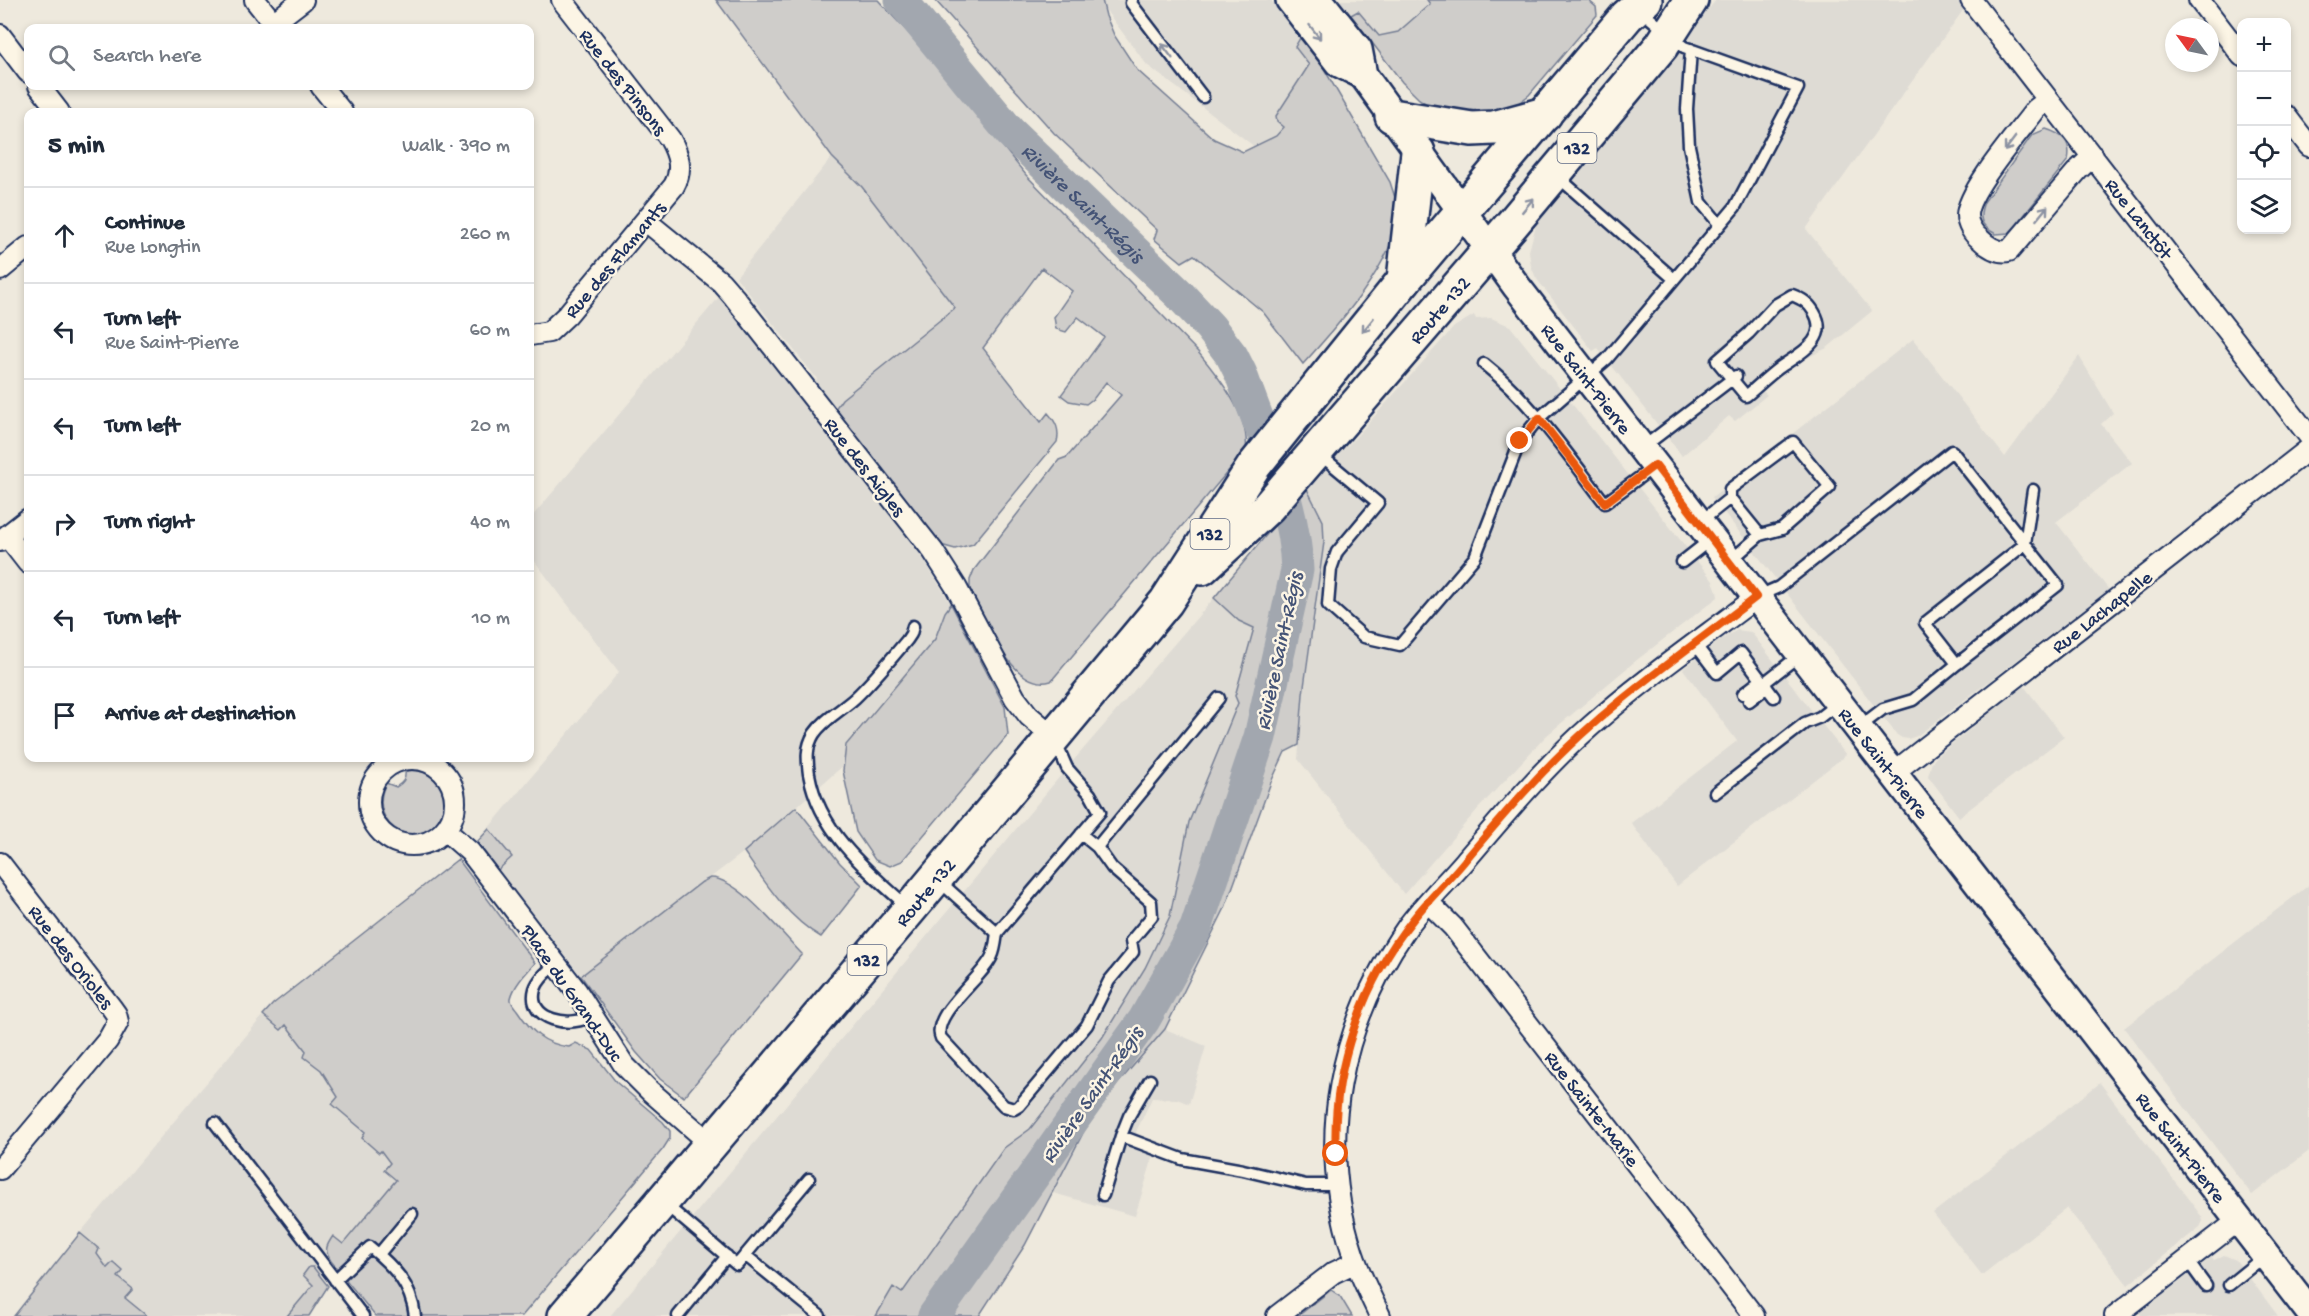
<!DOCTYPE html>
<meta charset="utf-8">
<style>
body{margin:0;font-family:"Gochi Hand",sans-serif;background:#f2f2f3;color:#1f2937}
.controls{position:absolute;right:18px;top:18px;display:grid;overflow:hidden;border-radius:12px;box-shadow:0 3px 9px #0003}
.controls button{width:54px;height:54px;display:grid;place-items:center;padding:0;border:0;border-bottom:2px solid #e0e1e3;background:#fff;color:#1f2937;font:30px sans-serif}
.compass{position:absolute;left:2165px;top:18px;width:54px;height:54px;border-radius:50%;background:#fff;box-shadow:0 3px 9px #0003;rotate:303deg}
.stop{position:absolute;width:18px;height:18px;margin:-14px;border:4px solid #ea580c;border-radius:50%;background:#fff}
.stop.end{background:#ea580c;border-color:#fff;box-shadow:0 2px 6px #0008}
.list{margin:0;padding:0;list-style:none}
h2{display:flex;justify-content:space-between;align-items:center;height:78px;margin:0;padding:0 24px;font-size:26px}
h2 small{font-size:20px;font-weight:400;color:#747a83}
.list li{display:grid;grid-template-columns:39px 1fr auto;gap:18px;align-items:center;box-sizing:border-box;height:96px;padding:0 24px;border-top:2px solid #e0e1e3}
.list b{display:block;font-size:22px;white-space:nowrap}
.list p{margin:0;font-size:20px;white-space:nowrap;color:#747a83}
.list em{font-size:20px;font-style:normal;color:#747a83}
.icon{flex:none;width:33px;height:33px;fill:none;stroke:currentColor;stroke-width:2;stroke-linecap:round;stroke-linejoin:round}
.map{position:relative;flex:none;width:2309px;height:1316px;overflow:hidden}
.search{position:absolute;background:#fff;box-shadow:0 3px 9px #0003;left:24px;top:24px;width:510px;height:66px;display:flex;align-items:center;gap:15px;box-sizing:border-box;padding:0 21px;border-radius:12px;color:#747a83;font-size:22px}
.panel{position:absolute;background:#fff;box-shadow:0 3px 9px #0003;left:24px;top:108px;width:510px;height:654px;border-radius:12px}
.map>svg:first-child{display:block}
.built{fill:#dedbd4}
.green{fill:#cfcdca;stroke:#757e94;stroke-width:1.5}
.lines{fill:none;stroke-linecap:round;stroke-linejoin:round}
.river{stroke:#a2a7af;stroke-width:33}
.lane-casing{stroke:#1b2f5e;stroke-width:15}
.street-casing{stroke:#1b2f5e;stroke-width:24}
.secondary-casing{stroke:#1b2f5e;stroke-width:32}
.highway-casing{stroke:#1b2f5e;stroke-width:38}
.lane{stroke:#fcf5e5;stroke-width:10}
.street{stroke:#fcf5e5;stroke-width:20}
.secondary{stroke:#fcf5e5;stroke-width:27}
.highway{stroke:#fcf5e5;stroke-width:33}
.oneway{stroke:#8c92a2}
.route{stroke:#ea580c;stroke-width:8}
.labels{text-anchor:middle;stroke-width:5;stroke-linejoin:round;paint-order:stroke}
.shield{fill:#fcf5e5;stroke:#5e6a86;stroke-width:1.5}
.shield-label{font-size:18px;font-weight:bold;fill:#1b2f5e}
.street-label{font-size:20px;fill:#1b2f5e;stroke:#fcf5e5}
.water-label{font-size:21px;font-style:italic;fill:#445376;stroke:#fcf5e5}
</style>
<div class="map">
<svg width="2309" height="1316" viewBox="0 0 2309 1316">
<rect width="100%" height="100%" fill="#eee9dd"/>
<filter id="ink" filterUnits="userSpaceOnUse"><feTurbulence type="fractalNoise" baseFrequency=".0167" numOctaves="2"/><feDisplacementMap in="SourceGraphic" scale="12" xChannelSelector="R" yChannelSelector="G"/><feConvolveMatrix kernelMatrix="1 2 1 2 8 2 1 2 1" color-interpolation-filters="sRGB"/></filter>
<g filter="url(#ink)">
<path class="built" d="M1098,0h173l56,74 -51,62 -21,11 -108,-82z
M1339,0h91l4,4 -55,48z
M1716,0h241l7,9 -158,220 66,82 -45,37 -44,22 -22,19 6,6 -32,26 -6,-5 -47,40 -84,-108 -5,3 -57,-73 -5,-12 -2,-15 7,-26 8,-12z
M832,157l30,30 93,121 -113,91 -7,10 -21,-27 3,-3 -81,-102z
M720,296l194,248 37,60 -6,8 -10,27 -84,98 -7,19v9l-100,87 -163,124 -104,-134 142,-170 -89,-117v-36z
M1474,315l2,4 15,-1 19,8 203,255 4,10 1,6 -85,66 -87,73 -69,74 -73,84 -106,-135 5,-65 5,-31 15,-142 -17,-34 48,-48 100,-112z
M1913,339l92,118 74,-101 34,57 -12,11 31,39 -76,59 53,68 -192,146 -9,3 -6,-1 -5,-3 -185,-238z
M1214,598l25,23 15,7 -19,68 3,7 -49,119 -19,94 -25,52 -43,70 -72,91 -26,19 -102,146 -9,-7 -17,29h-266l457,-548z
M1737,630l14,2 95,123 -169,131 -46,-63 106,-82 -54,-72 36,-28z
M2024,686l40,51 -105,80 -31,-41 4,-14 5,-6z
M2309,885v266l-57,44 -128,-167z
M273,1004l130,169 -60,71 -23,32 -33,40h-140l-22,-18 -45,-65z
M1165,1029l41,17 -17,58 -12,-5 -25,-1 -16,34 3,4 18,8 -22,72 -82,-23 42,-83z
M2100,1083l102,134 1,4 -3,6 -72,58 -61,-77 -85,67 -49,-62z
M2224,1255l12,5 42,56h-136l-3,-3 73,-56 2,3z"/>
<path class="green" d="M716,0h162l47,51 101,124 172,177c21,25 52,64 48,98l-195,231c-39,12 -66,-64 -81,-92v-9l4,-10 85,-110 8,-3 54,-62 -15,-13 -12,16 -8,6 -17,-3 -8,-6 43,-58 -26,-20 -12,15 -10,-3 -2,-12 18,-26 -30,-23 -59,80 58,74 7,-9c8,9 12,17 9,29l-84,102 -18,5 -14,-4 -106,-136 7,-10 113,-91 -93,-121 -30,-30z
M935,0h167l4,16 8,19 23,35 77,69 29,13 33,-16 8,-9 -7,-6 -1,-5 33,-51 -14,-18 5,-9 23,29 67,115c3,10 8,21 8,32 -2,47 -63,115 -95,150l-40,-52 -69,-57 -12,7 -28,-23 3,-9 -103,-97z
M1427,0h161l8,7 1,8 -68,80 -17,13 -27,10 -55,-12 -11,-7 -17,-17 -51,-67 7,-4 21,25 19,-4 32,-28z
M2046,129c16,5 26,13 22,31l-51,64 -8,9 -13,1c-16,-8 -18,-16 -12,-32l48,-67z
M1306,487l17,34 1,21 -21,152 -4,51 -14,7 -14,30 -46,126 -60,121 -70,81 -70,135 -46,71h-103l17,-29 9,6 102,-145 26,-19 72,-91 43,-70 25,-52 19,-94 49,-119 -3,-7 19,-68 -15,-7 -25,-23z
M951,604l54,103 3,28 -106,126 -12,5 -15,-6 -19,-28 -13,-61 3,-26 89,-106 10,-27z
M405,771c13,-2 25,2 33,13 6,9 8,20 3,31 -17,40 -77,13 -55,-32l10,4c7,-4 10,-8 9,-16z
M796,807l44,56 22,22 -41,52c-34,-20 -55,-53 -77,-85z
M489,829l23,28 -14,13 -21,-28z
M458,859l77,104c-8,9 -21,22 -24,35 -1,5 4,9 6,12 14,21 26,34 52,37l7,-4 15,7 25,32 47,40 7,9v7l-7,11 -141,167h-147l-44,-55c-7,-11 -5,-15 2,-25l10,8 53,-64 -12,-10 6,-7 -9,-12 -2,2 -17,-15 3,-6 -33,-28 6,-7 -17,-27 -17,-13 2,-6 -20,-26 -5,5 -18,-15 10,-11z
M710,878c28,-1 73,57 92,76l-118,143 -24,-18 -24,-27 -55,-76 121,-94z
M80,1233l19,16 -2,5 10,14 6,-6 10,9 -5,6 15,12 -8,9 22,18h-133z
M309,1267h4l15,19 -19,30h-22l26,-31 -10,-10z
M1331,1290l9,6 12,20h-54z"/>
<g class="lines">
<path class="river" id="s1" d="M901,0l109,132 168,161 32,34 22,29 9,18c22,62 54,131 56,196l-37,167 -64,191 -52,92 -210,296"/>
<defs>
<path id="lane" d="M1132,0l-1,3 72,94
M1691,49l-4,60 2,37 12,56 19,23
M1557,176l117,103
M1792,295c10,4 16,7 22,17 17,28 -17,43 -35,56 -12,9 -22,19 -33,28l-29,-35 32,-28 26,-28z
M1484,364c48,38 84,91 121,139l50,-37
M1642,448l94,-72
M1318,453l60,50 -41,49 -6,17 -3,36 36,32 36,8 75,-88 45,-116 19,-23 68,-59 128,-152 63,-119 -114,-41 -45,-38
M1730,498v-9l63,-47 37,45 -48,42 -22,6
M1700,522l30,-24 30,37 -30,26
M1682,562l28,-22
M1758,596l21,-9 173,-136 106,134 -101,79
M1695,644l22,29 24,-20 33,44
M1764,683l37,-29
M1743,694l18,-14
M1749,701l18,-14
M1858,728l25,-19 30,-9 44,-36 -32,-41 100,-79 8,-54
M1715,793l90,-70 15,-6 18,-14
M1097,847l122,-149
M938,880l59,53 103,-121 -10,-18 -23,-26 -11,-25
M908,907c-41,-36 -89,-76 -99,-133 -2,-15 -3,-27 5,-40 10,-15 28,-24 41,-36 19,-18 36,-39 52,-58l4,-6 2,-8
M997,933c-1,7 -2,17 -5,23 -9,22 -62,59 -51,82l63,68 10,3 5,-3 68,-81 22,-44 24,-29 -2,-11 21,-25 -1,-14 -39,-34 -15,-21 -16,-13
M556,964c-8,7 -18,15 -21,25 -9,32 38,40 57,26
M215,1123l148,193
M1121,1136l61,23 61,11 63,15h33
M1103,1195l18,-59 8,-20 21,-36
M665,1204l72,61 72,-86
M379,1254l33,-40
M745,1255l75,61
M2187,1260l19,26
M335,1280l35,-33c24,20 41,37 45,69
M2229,1285l37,-30
M678,1316l49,-60"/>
<path id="street" d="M255,0l22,28
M1971,0l338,436
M2199,0l43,56
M273,23l30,-23
M0,35l28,37
M39,86l20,26
M321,86l21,26
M2048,100l-12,9c-16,22 -68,81 -69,106 0,9 6,19 13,24 8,8 18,14 29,12l69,-81 15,-14
M2286,116l23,30
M646,221l75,61 13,15 199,254 23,36 59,111 14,18 25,21
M0,270l28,-23
M530,335l19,-3 18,-17 107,-129c9,-16 5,-31 -4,-47l-108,-139
M7,536l21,27
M0,541l28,-22
M369 802a43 43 0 1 1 86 0a43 43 0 1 1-86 0Z
M1893,773l416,-324
M445,830l25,22 106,138 48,75 26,26 61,53
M0,863l111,144 5,7 2,8 -10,18 -108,129
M1428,902l25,25 301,389
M1277,1316l56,-43 23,-11
M1380,1316c-10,-21 -20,-41 -27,-62 -38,-115 -13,-231 55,-328 17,-23 38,-43 57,-65 40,-47 80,-95 127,-136 52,-46 110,-86 165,-128
M2115,1316l124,-96"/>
<g id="secondary">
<path d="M1290,0l49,63 24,12"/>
<path id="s2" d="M1319,0l39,49 5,26 154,212 792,1024"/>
</g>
<g id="highway">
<path d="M1392,116l80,13 22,-1 51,-14"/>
<path d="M1404,280l14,-128"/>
<path id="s3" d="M1202,568l66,-61 245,-284 149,-178 29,-45"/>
<path id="s4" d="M565,1316l345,-407 256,-307 88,-136 150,-186 223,-264 18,-16"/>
</g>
</defs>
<use href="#lane" class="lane-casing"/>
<use href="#street" class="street-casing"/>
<use href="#secondary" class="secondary-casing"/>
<use href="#highway" class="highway-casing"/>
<use href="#lane" class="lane"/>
<use href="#street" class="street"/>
<use href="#secondary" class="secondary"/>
<use href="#highway" class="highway"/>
</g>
<defs><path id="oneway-shaft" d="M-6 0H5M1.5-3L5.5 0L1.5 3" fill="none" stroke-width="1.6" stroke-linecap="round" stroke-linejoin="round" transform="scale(1.5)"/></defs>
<g class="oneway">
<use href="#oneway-shaft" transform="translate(1315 32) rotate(52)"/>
<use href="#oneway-shaft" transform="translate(1167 51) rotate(-127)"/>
<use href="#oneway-shaft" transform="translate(2010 144) rotate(127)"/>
<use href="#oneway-shaft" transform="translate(1528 205) rotate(-50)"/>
<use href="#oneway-shaft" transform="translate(2042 213) rotate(-51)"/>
<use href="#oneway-shaft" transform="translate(1368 325) rotate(129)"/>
</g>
</g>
<g class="lines" filter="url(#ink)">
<path class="route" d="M1336,1154c-5,-83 26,-171 78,-236 15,-19 33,-36 48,-54 41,-49 82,-97 130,-139 52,-46 110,-86 164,-128l-101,-132 -50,38 -66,-85 -19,23"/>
</g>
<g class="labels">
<g class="shield">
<rect x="1557.5" y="133" width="39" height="30" rx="4.5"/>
<rect x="1190.5" y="519" width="39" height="30" rx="4.5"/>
<rect x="847.5" y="945" width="39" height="30" rx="4.5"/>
</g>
<g class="shield-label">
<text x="1577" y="154">132</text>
<text x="1210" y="540">132</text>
<text x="867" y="966">132</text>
</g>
<g class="street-label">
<text transform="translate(624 81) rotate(52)" y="7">Rue des Pinsons</text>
<text transform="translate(2140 218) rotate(52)" y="7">Rue Lanctôt</text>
<text transform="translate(614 259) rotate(-50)" y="7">Rue des Flamants</text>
<text dy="7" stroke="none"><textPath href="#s3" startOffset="351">Route 132</textPath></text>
<text dy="7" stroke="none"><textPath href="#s2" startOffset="466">Rue Saint-Pierre</textPath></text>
<text transform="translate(866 466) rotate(52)" y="7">Rue des Aigles</text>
<text transform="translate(2101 611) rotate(-38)" y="7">Rue Lachapelle</text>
<text dy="7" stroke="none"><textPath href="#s2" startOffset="952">Rue Saint-Pierre</textPath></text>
<text dy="7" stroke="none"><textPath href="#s4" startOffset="556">Route 132</textPath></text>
<text transform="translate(72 956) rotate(52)" y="7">Rue des Orioles</text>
<text transform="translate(573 992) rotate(55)" y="7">Place du Grand-Duc</text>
<text transform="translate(1593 1108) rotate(52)" y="7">Rue Sainte-Marie</text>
<text dy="7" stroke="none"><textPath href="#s2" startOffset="1438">Rue Saint-Pierre</textPath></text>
</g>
<g class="water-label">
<text dy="7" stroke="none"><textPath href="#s1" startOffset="273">Rivière Saint-Régis</textPath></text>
<text transform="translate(1278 651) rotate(-78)" y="7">Rivière Saint-Régis</text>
<text transform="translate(1091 1094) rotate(-55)" y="7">Rivière Saint-Régis</text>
</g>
</g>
</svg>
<div class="controls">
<button>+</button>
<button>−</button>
<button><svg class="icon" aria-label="locate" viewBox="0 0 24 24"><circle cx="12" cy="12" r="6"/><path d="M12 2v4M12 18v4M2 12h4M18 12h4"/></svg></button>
<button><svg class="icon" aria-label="layers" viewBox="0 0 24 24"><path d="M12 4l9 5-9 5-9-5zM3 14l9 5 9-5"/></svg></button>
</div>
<svg class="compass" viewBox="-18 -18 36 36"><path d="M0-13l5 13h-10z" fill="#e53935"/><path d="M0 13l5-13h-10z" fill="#747a83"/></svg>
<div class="stop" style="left:1336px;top:1154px"></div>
<div class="stop end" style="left:1520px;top:441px"></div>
<div class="search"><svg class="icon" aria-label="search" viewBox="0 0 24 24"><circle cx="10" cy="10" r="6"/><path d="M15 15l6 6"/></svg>Search here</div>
<section class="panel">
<h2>5 min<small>Walk · 390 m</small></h2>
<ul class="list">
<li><svg class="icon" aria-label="ahead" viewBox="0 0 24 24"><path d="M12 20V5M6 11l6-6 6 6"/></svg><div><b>Continue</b><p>Rue Longtin</p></div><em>260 m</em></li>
<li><svg class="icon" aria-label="left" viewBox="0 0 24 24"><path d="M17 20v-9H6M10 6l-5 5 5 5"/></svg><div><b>Turn left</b><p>Rue Saint-Pierre</p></div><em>60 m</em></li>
<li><svg class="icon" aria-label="left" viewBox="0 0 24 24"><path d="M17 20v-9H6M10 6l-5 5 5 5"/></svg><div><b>Turn left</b></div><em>20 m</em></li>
<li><svg class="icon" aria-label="right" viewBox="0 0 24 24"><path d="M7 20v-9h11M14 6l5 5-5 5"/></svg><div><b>Turn right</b></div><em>40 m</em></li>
<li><svg class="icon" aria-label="left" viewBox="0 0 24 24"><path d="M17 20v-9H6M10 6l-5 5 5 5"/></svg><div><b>Turn left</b></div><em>10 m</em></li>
<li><svg class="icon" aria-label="arrive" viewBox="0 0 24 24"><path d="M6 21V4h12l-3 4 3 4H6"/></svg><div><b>Arrive at destination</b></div></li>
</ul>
</section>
</div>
